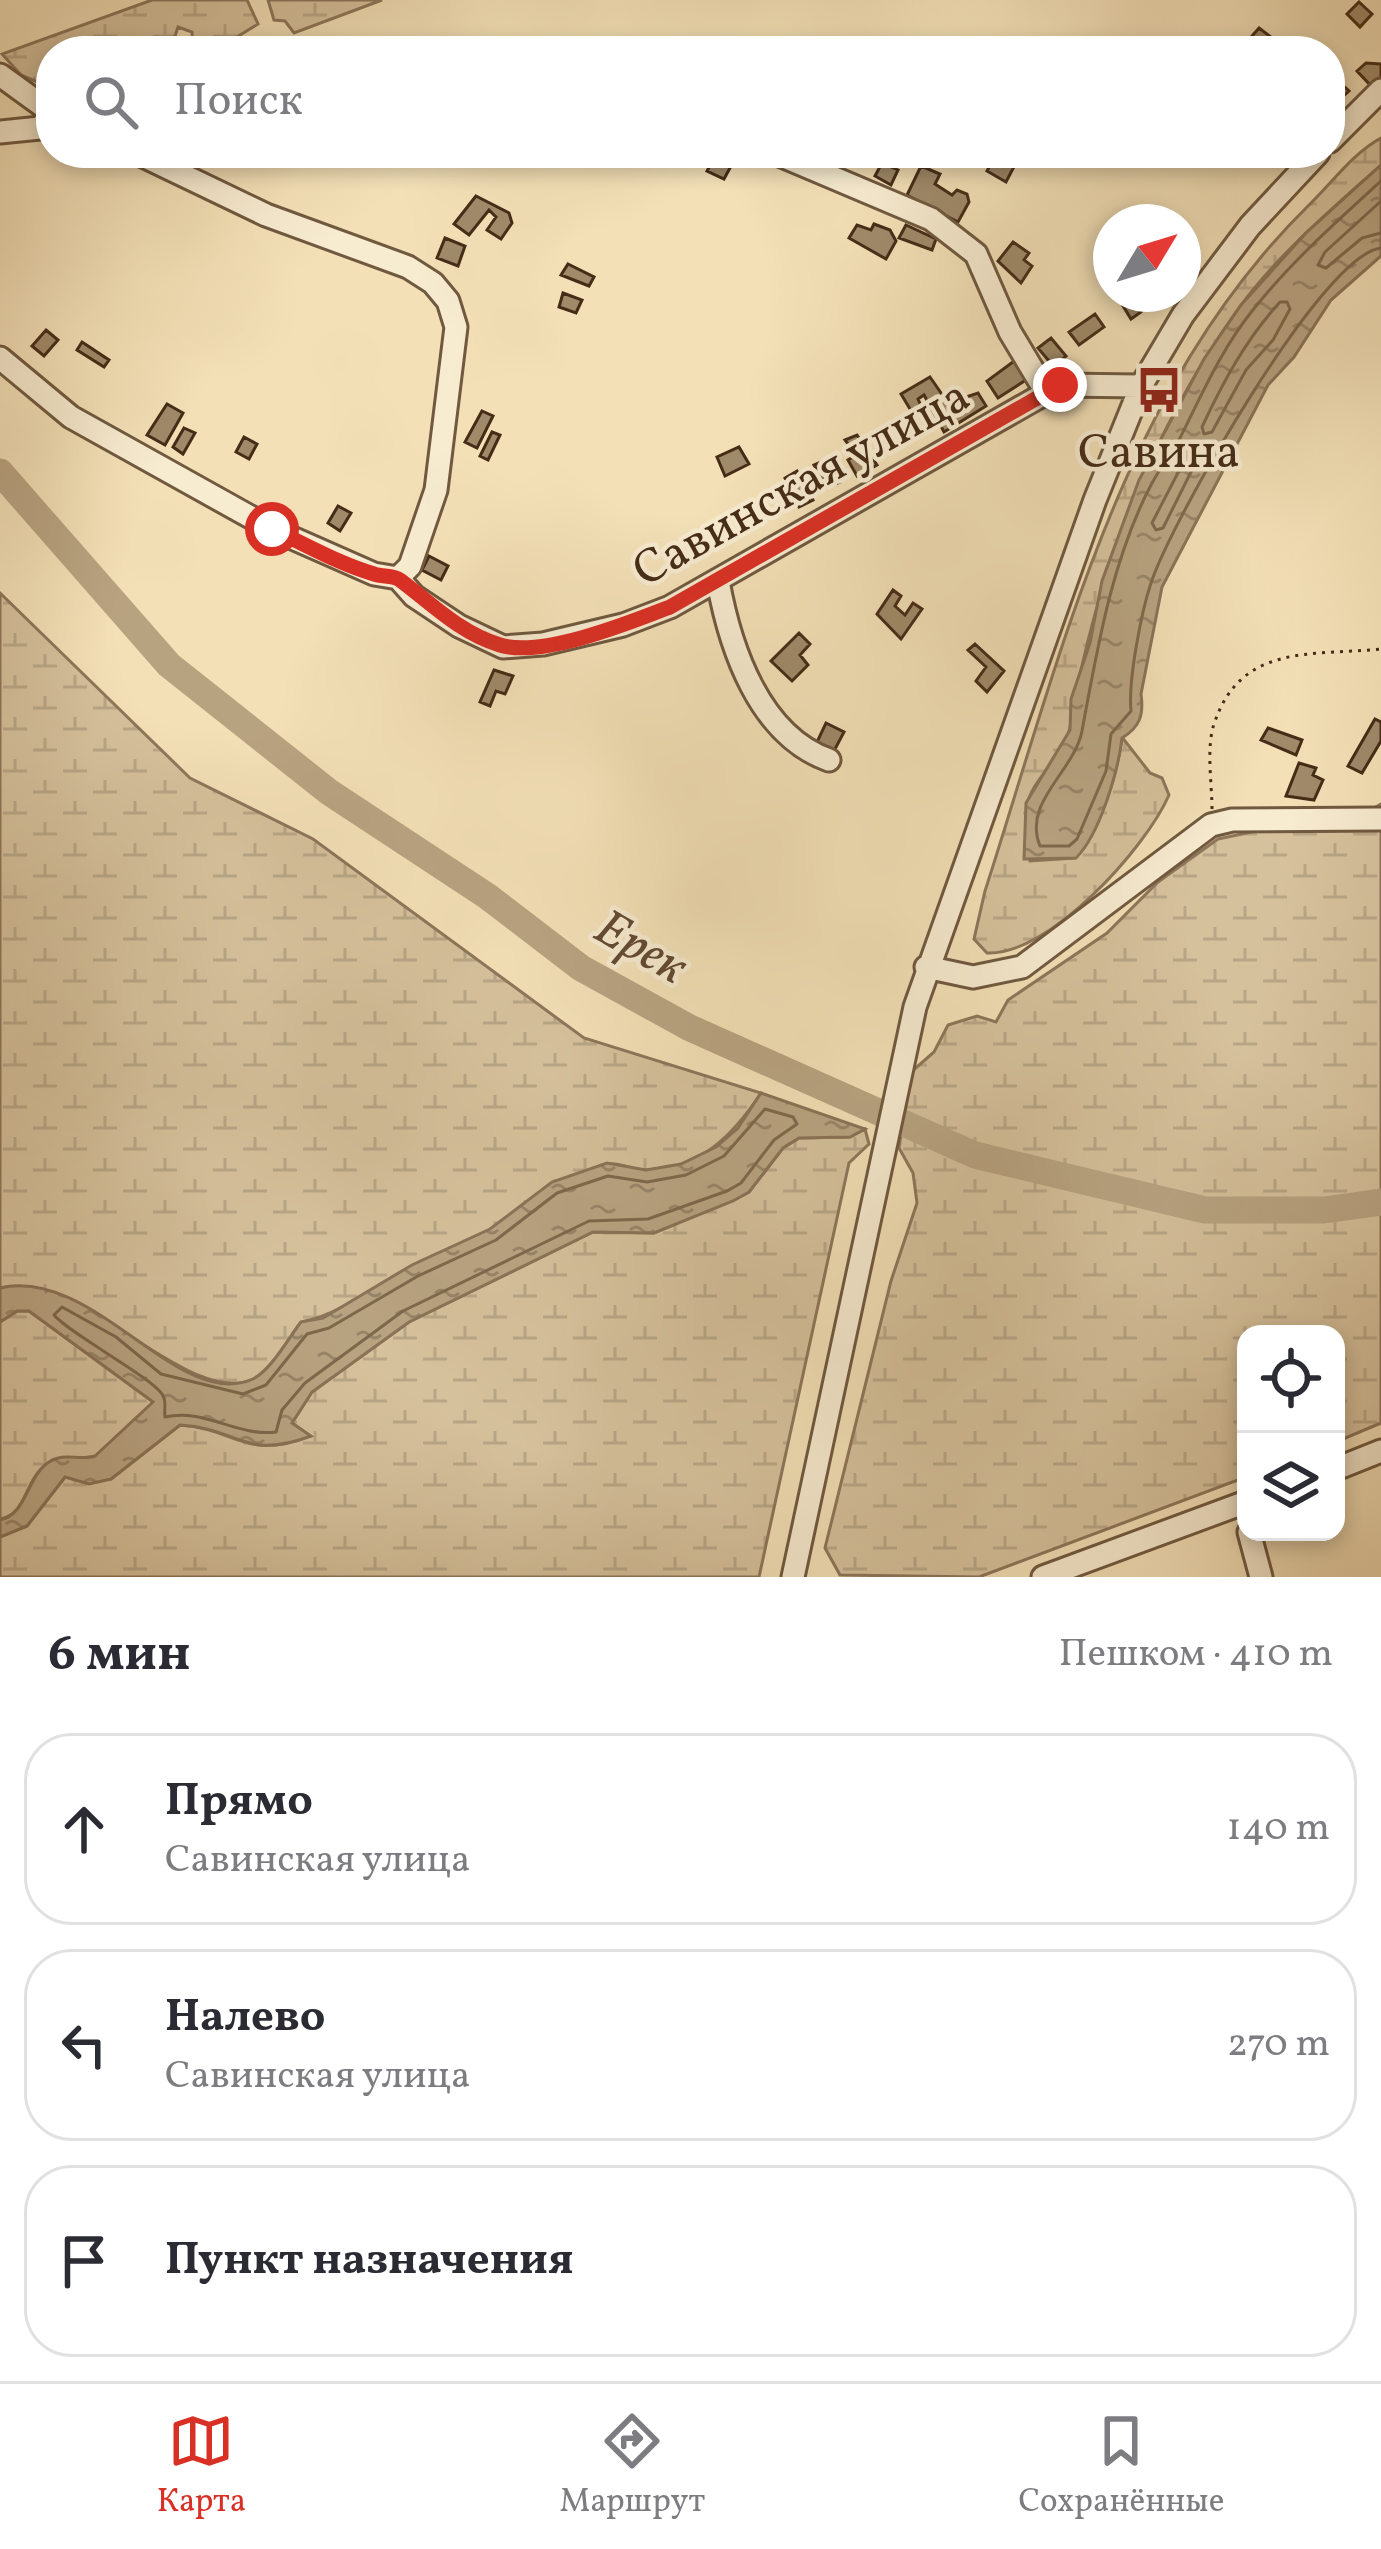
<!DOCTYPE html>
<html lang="ru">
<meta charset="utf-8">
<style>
body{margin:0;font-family:Vollkorn,serif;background:#f2f2f3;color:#2b2b33}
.controls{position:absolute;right:36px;bottom:36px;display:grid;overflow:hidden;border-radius:24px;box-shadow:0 6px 18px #0003}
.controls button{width:108px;height:108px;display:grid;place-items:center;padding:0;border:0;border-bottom:3px solid #e1e1e2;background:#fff;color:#2b2b33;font:60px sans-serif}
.compass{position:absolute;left:1093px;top:204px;width:108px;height:108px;border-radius:50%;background:#fff;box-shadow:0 6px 18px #0003;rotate:52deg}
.stop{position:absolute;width:36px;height:36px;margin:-27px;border:9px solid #d93025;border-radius:50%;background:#fff}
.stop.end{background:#d93025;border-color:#fff;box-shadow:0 3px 12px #0008}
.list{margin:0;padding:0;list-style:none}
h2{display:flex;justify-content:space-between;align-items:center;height:156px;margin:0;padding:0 48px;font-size:51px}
h2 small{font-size:39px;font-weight:400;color:#7c7c81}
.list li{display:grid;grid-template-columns:78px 1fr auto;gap:36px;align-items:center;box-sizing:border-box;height:192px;margin:0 24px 24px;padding:0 24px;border:3px solid #e1e1e2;border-radius:48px}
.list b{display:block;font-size:45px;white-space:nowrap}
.list p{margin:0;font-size:39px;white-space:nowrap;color:#7c7c81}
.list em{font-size:39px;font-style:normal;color:#7c7c81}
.icon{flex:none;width:66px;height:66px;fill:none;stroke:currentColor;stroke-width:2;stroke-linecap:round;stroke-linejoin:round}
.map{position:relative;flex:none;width:1381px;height:1577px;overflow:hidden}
.search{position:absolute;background:#fff;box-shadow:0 6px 18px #0003;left:36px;right:36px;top:36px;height:132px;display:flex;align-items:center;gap:30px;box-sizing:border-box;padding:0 42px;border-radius:48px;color:#7c7c81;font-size:45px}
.sheet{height:804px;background:#fff}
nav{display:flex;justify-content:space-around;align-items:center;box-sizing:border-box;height:168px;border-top:3px solid #e1e1e2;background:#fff;font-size:33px;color:#7c7c81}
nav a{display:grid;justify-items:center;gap:6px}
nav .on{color:#d93025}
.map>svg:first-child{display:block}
.wetland{fill:url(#wetland-marsh);stroke:#8d765a;stroke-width:3}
.water{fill:url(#water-ripples);stroke:#8a7357;stroke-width:3}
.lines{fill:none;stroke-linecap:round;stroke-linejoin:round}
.shore{stroke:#7e684c;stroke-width:3}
.river{stroke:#b8a381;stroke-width:27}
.building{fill:#9f8a6a;stroke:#452c17;stroke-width:3}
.minor-casing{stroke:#70593f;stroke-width:27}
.path{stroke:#452c17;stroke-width:3;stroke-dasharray:3 6;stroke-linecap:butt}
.minor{stroke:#f7ebd0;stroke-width:21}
.route{stroke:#d93025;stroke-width:15}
.labels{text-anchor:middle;stroke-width:9;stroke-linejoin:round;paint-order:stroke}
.poi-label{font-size:48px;fill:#452c17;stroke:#f7ebd0}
.street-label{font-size:48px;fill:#452c17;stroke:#f7ebd0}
.water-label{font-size:51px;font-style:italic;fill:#624a32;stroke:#f7ebd0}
</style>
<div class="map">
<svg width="1381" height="1577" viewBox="0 0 1381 1577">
<defs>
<pattern id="wetland-marsh" width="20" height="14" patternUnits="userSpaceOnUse" patternTransform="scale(3)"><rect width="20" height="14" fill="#d5c19c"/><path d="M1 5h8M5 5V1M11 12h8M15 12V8" fill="none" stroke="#b8a686"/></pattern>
<pattern id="water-ripples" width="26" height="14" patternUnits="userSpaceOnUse" patternTransform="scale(3)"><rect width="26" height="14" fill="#b8a381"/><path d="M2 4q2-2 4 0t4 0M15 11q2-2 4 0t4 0" fill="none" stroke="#978569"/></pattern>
</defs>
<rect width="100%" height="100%" fill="#f3e0b7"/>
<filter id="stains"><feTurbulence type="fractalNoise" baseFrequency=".00167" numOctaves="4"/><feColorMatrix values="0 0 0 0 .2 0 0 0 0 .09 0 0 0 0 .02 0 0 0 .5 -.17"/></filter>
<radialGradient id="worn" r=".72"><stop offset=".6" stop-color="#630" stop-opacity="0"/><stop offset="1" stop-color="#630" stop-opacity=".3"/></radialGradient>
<path class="wetland" d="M152,0h95l11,24 -44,27h-21l-1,-19 -14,-5 -8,24h-119v37l-30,-13 -19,-21z
M268,0h114l-88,33 -9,-12 -11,-1z
M1381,138v27c-49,44 -103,89 -142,143 -89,124 -144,270 -169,419 -5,30 -39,52 -43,79 -3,17 2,38 3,55l45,-3c25,-24 43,-87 47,-121l28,36 12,5 7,17c-23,53 -120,161 -182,158l-13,-14 11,-48c78,-242 136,-501 323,-685 22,-21 46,-54 73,-68z
M0,593l190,185 123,61 271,199 177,55c-27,41 -63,79 -117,77 -15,-1 -29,-10 -44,-4 -42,16 -73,41 -111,64 -26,15 -56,23 -83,39 -34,19 -67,46 -105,53 -13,17 -30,48 -48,57 -65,30 -173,-110 -253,-91z
M1381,804v619l-45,19v-108h-90v143l-267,100 -139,-2 -15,-27 66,-267 26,-78 -4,-30 -14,-25 11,-75 24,-21 14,-27 29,-9 19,6 12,-22 99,-67 51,-51 60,-43 43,-9 74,1z
M865,1129l4,15 -20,19 -90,414h-759v-40l27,-11 38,-49 46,2 69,-54c57,4 64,36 130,11l-18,-13 20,-31 97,-70 184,-90 61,1 95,-41 34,-44 16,-10 51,-1z
M17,1311h12l125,91 -58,54c-21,6 -37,-4 -55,13 -16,15 -16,46 -41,50v-197z"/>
<path class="water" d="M1381,165v91l-50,44 -37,57 -26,28 -106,202 -21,107c3,21 -1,33 -19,44 -4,33 -22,96 -46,120l-52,1 2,-56 44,-73 1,-31 19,-56 12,-62 37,-101 65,-121 37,-54 65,-72z
M761,1093l104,36 -15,8 -51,1 -16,10 -34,44 -16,9 -79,32 -61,-1 -184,90 -97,70 -20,31 19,13c-67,25 -72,-8 -131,-11l-69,54 -22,5 -24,-7 -38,49 -27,11v-17c27,-5 27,-44 49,-58 15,-10 30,-1 46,-6l58,-54 -124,-91h-12l-17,11v-34c94,-22 179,125 253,91 18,-9 35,-40 48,-57l22,-4 89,-53 78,-36 62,-47 55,-19 39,7 35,-6 35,-17 22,-19z"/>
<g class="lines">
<path class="shore" d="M1381,181c-45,41 -91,82 -129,130 -31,39 -50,83 -72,127 -9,16 -21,31 -29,47 -39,74 -54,165 -69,246 -8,41 -60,71 -42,115h29l8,-7 29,-68 5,-37 20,-23c-3,-30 10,-98 20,-128 20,-61 171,-329 230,-335
M1381,201l-56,51 -7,13 8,3 36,-30 19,-5
M1287,302l3,7 -17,31 -27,30 -34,62 -8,2 -2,-7c21,-45 44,-88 78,-125z
M1183,463l7,-1 2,8 -29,58 -7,2 -4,-7z
M765,1109l28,8 4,7 -23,16 -33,43 -14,8 -79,28 -59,2 -186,90 -98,72 -23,27 -6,22c-40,5 -70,-24 -111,-15 -1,-6 1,-13 -1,-19 -4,-17 -92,-62 -110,-83l8,-8 54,30 45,37 82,20 23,-9 41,-51 22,-6 89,-52 78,-36 61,-47 51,-17 39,6 39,-7 38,-19z"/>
<path class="river" d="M0,472l169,193 160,127 158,104 94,72 109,60 285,127 230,55h119l57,-8"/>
</g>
<path class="building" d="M1359,2l13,12 -12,13 -13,-13z
M1259,28l30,23h-17l-20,-15z
M1366,63l15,1v18l-7,7 -17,-18z
M1333,76l16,15 -18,16 -1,9z
M717,153h21l-14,26 -17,-8z
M997,153l20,8 -11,21 -19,-11z
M882,163l16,7 -7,15 -16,-9z
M921,166l19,8 -5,10 17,11 5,-5 10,4 2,8 -11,20 -51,-27z
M476,196l33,17 3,10 -11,16 -14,-9 9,-13 -7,-7 -20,25 -15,-11z
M874,224l16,6 6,11 -10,18 -37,-21 8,-13 14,5z
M906,225l30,14 -4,11 -33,-12z
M445,238l20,8 -7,20 -21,-8z
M1013,242l16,11 -5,7 8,6 -11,17 -23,-22z
M568,264l26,13 -5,9 -28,-11z
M563,293l19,7 -6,13 -17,-6z
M1147,294l-9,7 3,11 -10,7 -14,-23z
M1095,314l9,13 -25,18 -10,-13z
M46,330l12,10 -14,16 -12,-10z
M1051,338l15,18 -12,11 -16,-19z
M82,342l27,18 -5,7 -27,-17z
M1017,359l12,19 -31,20 -11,-17z
M930,377l18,26 30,-10 8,13 -42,26 -20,-37 -6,4 4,9 -9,6 -12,-20z
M167,404l16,9 -18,32 -18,-10z
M482,411l11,5 -16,32 -12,-6z
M184,428l11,5 -12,21 -10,-7z
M492,432l8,3 -12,25 -8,-4z
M857,435l20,30 -20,11 -9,-16 8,-5 -11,-15z
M244,437l13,7 -8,15 -13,-7z
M739,447l10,17 -24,12 -8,-19z
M828,459l12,23 -14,6 -12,-23z
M797,471l16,29 -14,7 -14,-29z
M338,506l13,7 -11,18 -12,-8z
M429,556l19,10 -7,14 -19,-10z
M893,590l8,6 -6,10 10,9 8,-12 9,6 -21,30 -24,-25z
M799,633l11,11 -10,11 8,10 -16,16 -21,-20z
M975,644l29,27 -17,21 -11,-11 10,-14 -18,-17z
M494,670l19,6 -8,18 -9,-3 -6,15 -10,-4z
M1375,719l6,3v19l-19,32 -14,-7z
M826,723l18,9 -10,19 -17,-9z
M1268,728l34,12 -6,15 -35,-15z
M1299,763l17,5 -3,7 10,5 -9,20 -28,-4z"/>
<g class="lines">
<defs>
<path id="minor" d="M0,75l51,37
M0,132l40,-4 11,-13
M1330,141l51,-51
M137,153l129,62 142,52 25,16 15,18 8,26 -20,163 -26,76 -12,12
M775,153l156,66 45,35 34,78 36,60
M0,358l71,59 201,112 102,45 24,4 16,18 45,30 44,21 40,-3 80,-19 47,-18 390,-222 81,1
M718,581c12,67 41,154 111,179
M926,967l47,10 49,-10 189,-142 21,-5 149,-1
M1336,1469l45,-18
M1249,1532l12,45
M793,1577l122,-570 180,-507 46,-114 42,-71 67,-89 68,-73
M1043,1577l203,-75"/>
</defs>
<use href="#minor" class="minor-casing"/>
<path class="path" d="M1212,809c0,-25 -6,-61 2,-85 27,-81 97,-68 167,-75"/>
<use href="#minor" class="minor"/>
</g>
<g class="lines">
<path class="route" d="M272,529c33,15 67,35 102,45 8,3 19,1 26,6 32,24 60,53 100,65 42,13 129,-22 170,-38l390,-222"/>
</g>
<defs>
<symbol id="bus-bare" viewBox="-9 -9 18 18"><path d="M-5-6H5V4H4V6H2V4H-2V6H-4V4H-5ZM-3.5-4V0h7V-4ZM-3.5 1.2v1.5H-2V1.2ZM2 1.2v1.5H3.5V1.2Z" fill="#8f2418" stroke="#f7ebd0" stroke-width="2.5" paint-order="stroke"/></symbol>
</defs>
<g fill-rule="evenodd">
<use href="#bus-bare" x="1126" y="357" width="66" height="66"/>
</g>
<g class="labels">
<g class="poi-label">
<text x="1159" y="467">Савина</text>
</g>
<g class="street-label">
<text transform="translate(800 481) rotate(-29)" y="17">Савинская улица</text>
</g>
<g class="water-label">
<text transform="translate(642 945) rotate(30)" y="18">Ерек</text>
</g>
</g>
<rect width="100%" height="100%" filter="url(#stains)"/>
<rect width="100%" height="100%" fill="url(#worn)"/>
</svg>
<div class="controls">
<button><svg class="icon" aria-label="locate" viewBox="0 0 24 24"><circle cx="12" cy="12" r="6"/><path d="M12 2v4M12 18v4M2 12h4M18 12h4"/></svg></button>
<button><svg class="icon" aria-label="layers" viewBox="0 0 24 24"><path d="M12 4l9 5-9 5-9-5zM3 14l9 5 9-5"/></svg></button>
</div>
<svg class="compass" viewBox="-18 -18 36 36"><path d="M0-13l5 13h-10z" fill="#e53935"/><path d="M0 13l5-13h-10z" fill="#7c7c81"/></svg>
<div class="stop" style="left:272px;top:529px"></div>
<div class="stop end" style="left:1060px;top:385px"></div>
<div class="search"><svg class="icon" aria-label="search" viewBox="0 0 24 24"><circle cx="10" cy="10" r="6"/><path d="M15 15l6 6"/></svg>Поиск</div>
</div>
<section class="sheet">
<h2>6 мин<small>Пешком · 410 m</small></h2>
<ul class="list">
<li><svg class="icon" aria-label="ahead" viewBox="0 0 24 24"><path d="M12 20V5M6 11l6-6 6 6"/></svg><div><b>Прямо</b><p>Савинская улица</p></div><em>140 m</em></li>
<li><svg class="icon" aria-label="left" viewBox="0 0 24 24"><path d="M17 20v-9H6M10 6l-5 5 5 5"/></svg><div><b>Налево</b><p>Савинская улица</p></div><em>270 m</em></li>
<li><svg class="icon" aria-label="arrive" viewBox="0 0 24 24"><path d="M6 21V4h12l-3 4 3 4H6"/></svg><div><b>Пункт назначения</b></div></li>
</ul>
</section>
<nav>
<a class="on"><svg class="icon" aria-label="map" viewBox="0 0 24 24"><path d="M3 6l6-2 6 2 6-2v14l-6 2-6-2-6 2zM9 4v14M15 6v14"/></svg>Карта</a>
<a><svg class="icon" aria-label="directions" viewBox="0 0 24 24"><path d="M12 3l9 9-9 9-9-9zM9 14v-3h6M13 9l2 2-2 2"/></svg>Маршрут</a>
<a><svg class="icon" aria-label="saved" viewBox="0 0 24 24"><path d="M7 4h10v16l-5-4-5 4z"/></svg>Сохранённые</a>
</nav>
